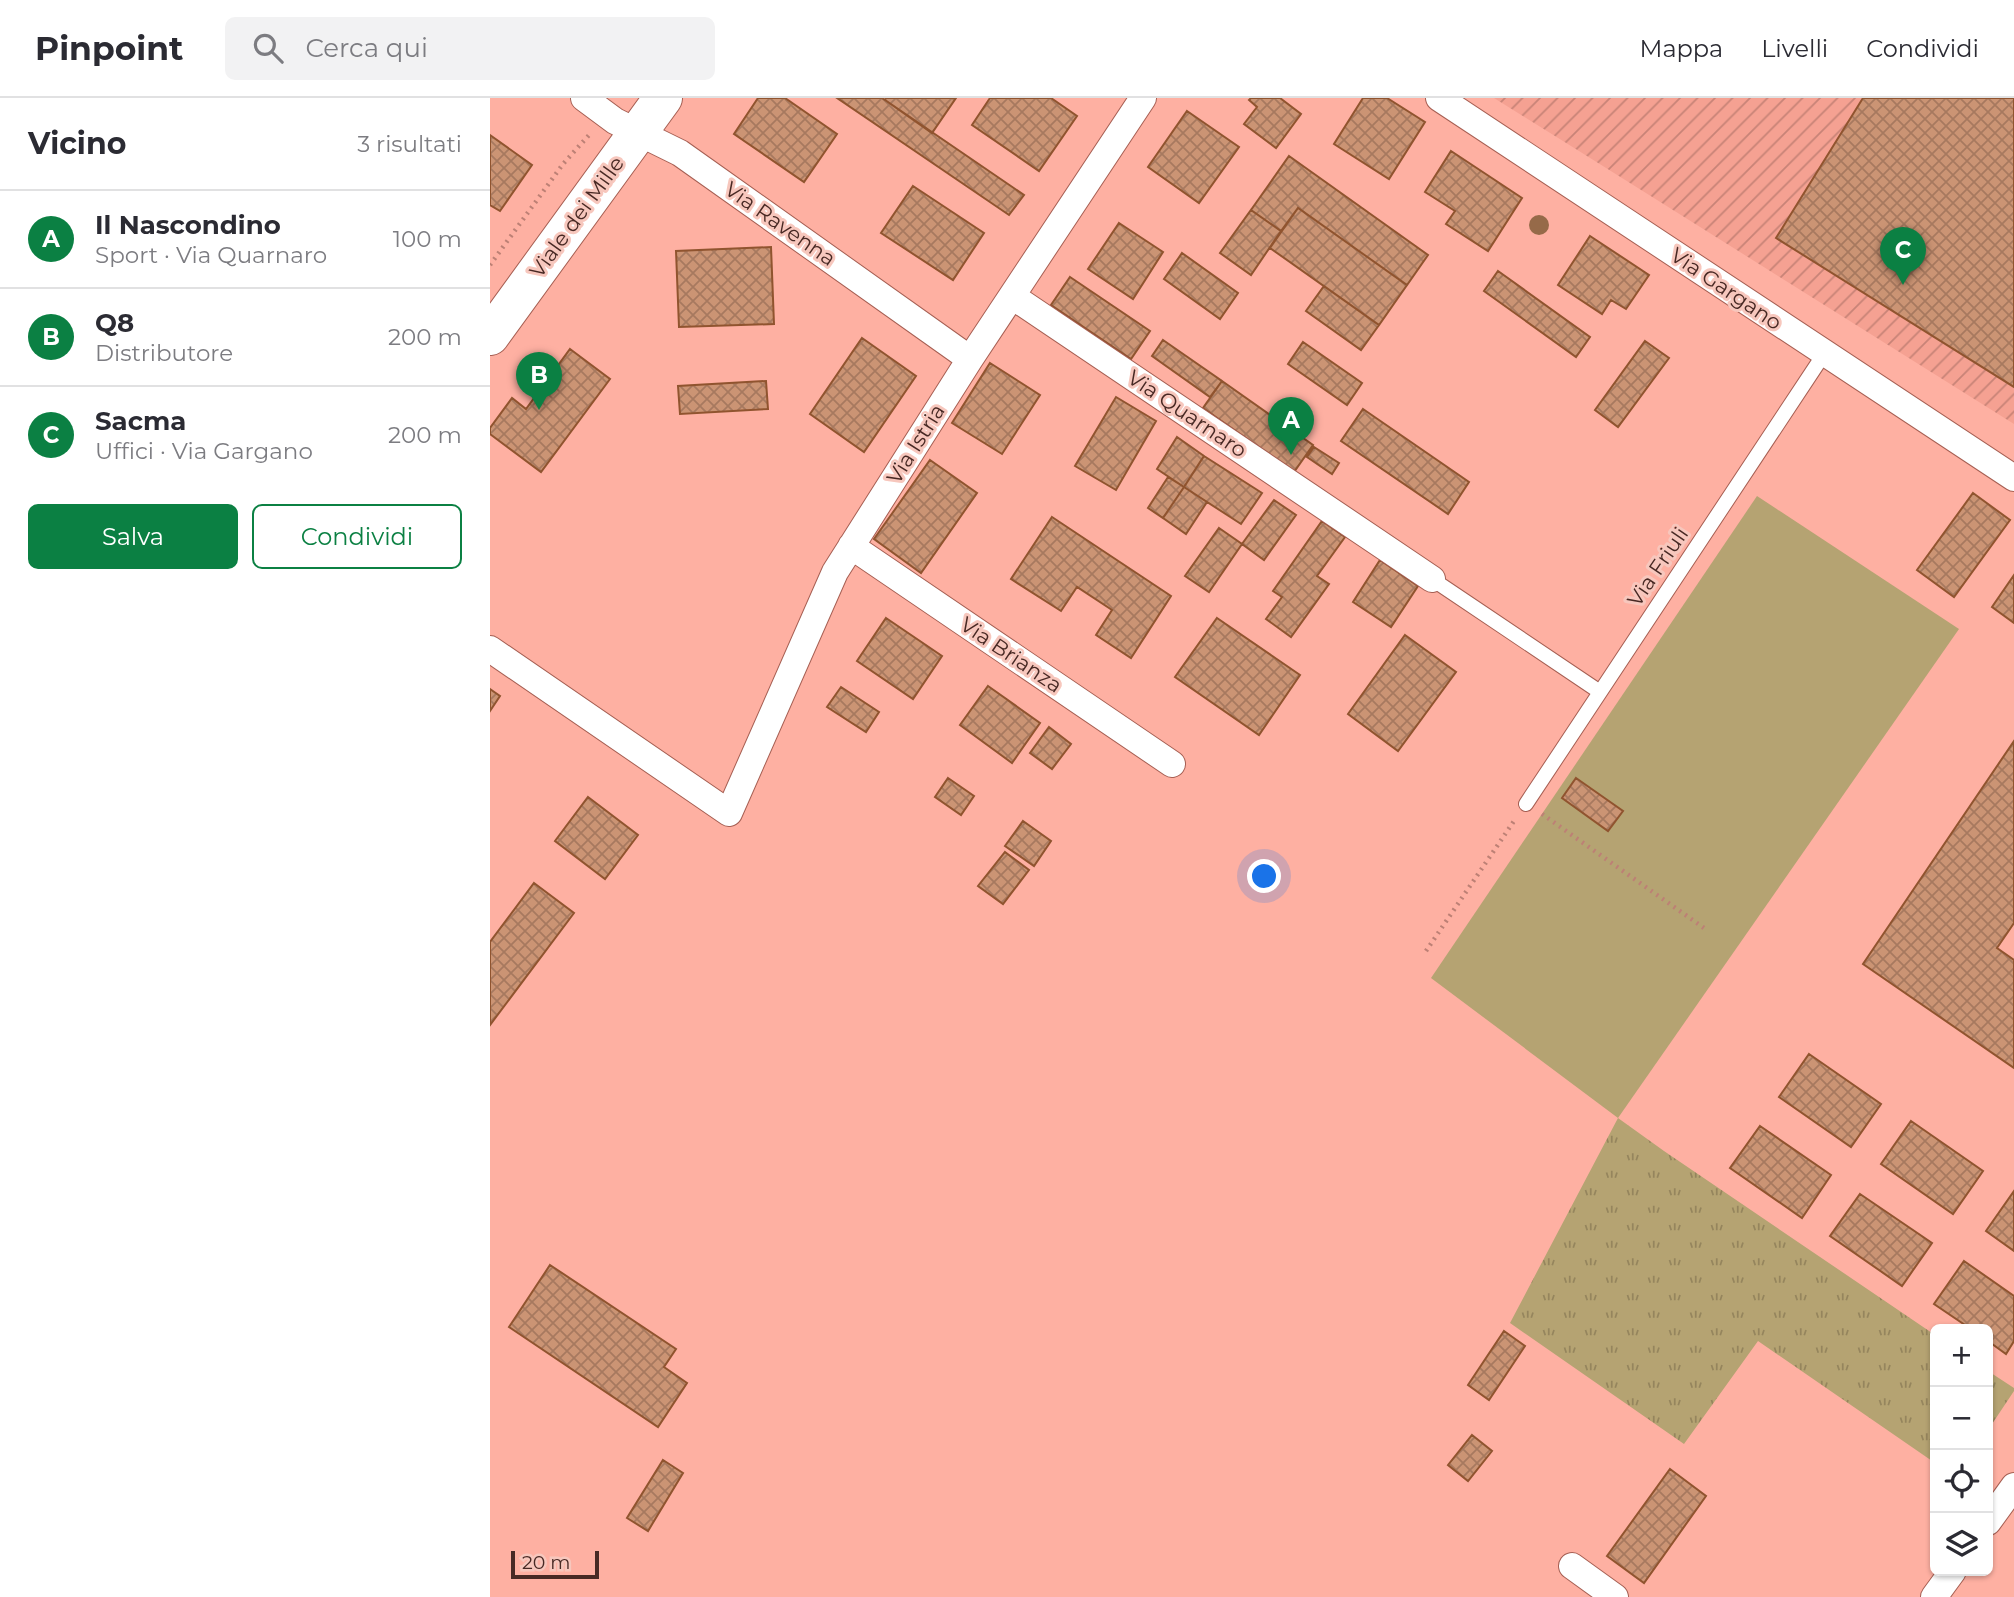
<!DOCTYPE html>
<html lang="it">
<meta charset="utf-8">
<style>
body{margin:0;font-family:Montserrat,sans-serif;background:#f2f2f3;color:#2b2b33}
.controls{position:absolute;right:21px;bottom:21px;display:grid;overflow:hidden;border-radius:10px;box-shadow:0 2px 5px #0004}
.controls button{width:63px;height:63px;display:grid;place-items:center;padding:0;border:0;border-bottom:2px solid #e1e1e2;background:#fff;color:#2b2b33;font:35px sans-serif}
.scale{position:absolute;left:21px;bottom:18px;width:88px;box-sizing:border-box;padding-left:7px;border:4px solid #482924;border-top:0;font-size:19px;line-height:24px;white-space:nowrap;color:#482924;-webkit-text-stroke:5px #f7c7bd;paint-order:stroke}
.you{position:absolute;left:775px;top:779px;width:24px;height:24px;margin:-18px;border:5px solid #fff;border-radius:50%;background:#1a73e8;box-shadow:0 0 0 10px #1a73e833}
.badge{display:grid;place-items:center;width:46px;height:46px;border-radius:50%;background:#0b8043;color:#fff;font-size:23px;font-weight:700}
.pin{position:absolute;translate:-50% -58px;filter:drop-shadow(0 2px 4px #0008)}
.pin::after{content:'';position:absolute;top:37px;width:24px;height:21px;background:inherit;clip-path:polygon(0 0,100% 0,50% 100%)}
.list{margin:0;padding:0;list-style:none}
h2{display:flex;justify-content:space-between;align-items:center;height:91px;margin:0;padding:0 28px;font-size:30px}
h2 small{font-size:23px;font-weight:400;color:#7c7c81}
.list li{display:grid;grid-template-columns:46px 1fr auto;gap:21px;align-items:center;box-sizing:border-box;height:98px;padding:0 28px;border-top:2px solid #e1e1e2}
.list b{display:block;font-size:26px;white-space:nowrap}
.list p{margin:0;font-size:23px;white-space:nowrap;color:#7c7c81}
.list em{font-size:23px;font-style:normal;color:#7c7c81}
.actions{display:flex;gap:14px;padding:21px 28px}
.actions a{flex:1;padding:16px 0;border:2px solid #0b8043;border-radius:10px;text-align:center;font-size:24px;color:#0b8043}
.actions .main{background:#0b8043;color:#fff}
.icon{flex:none;width:38px;height:38px;fill:none;stroke:currentColor;stroke-width:2;stroke-linecap:round;stroke-linejoin:round}
.map{position:relative;flex:none;width:1524px;height:1499px;overflow:hidden}
header{display:flex;align-items:center;gap:42px;box-sizing:border-box;height:98px;padding:0 35px;background:#fff;border-bottom:2px solid #e1e1e2}
header strong{font-size:33px}
nav{display:flex;gap:38px;margin-inline-start:auto;font-size:24px}
.search{width:490px;height:63px;background:#f2f2f3;display:flex;align-items:center;gap:18px;box-sizing:border-box;padding:0 24px;border-radius:10px;color:#7c7c81;font-size:26px}
main{display:flex}
aside{flex:1;background:#fff}
.map>svg:first-child{display:block}
.industrial{fill:url(#industrial-furrows)}
.grass{fill:url(#grass-tufts)}
.garden{fill:#b5a372}
.building{fill:url(#building-cross-hatch);stroke:#90542f;stroke-width:2}
.lines{fill:none;stroke-linecap:round;stroke-linejoin:round}
.lane-casing{stroke:#a65f53;stroke-width:16}
.street-casing{stroke:#a65f53;stroke-width:28}
.secondary-casing{stroke:#a65f53;stroke-width:40}
.path{stroke:#bd8075;stroke-width:4.5;stroke-dasharray:2 5;stroke-linecap:butt}
.lane{stroke:#fff;stroke-width:14}
.street{stroke:#fff;stroke-width:26}
.secondary{stroke:#fff;stroke-width:38}
.tree{fill:#966a49}
.labels{text-anchor:middle;stroke-width:6;stroke-linejoin:round;paint-order:stroke}
.street-label{font-size:21px;fill:#482924;stroke:#f7c7bd}
</style>
<header>
<strong>Pinpoint</strong>
<div class="search"><svg class="icon" aria-label="search" viewBox="0 0 24 24"><circle cx="10" cy="10" r="6"/><path d="M15 15l6 6"/></svg>Cerca qui</div>
<nav><a>Mappa</a><a>Livelli</a><a>Condividi</a></nav>
</header>
<main>
<aside>
<h2>Vicino<small>3 risultati</small></h2>
<ul class="list">
<li><span class="badge">A</span><div><b>Il Nascondino</b><p>Sport · Via Quarnaro</p></div><em>100 m</em></li>
<li><span class="badge">B</span><div><b>Q8</b><p>Distributore</p></div><em>200 m</em></li>
<li><span class="badge">C</span><div><b>Sacma</b><p>Uffici · Via Gargano</p></div><em>200 m</em></li>
</ul>
<div class="actions"><a class="main">Salva</a><a>Condividi</a></div>
</aside>
<div class="map">
<svg width="1524" height="1499" viewBox="0 0 1524 1499">
<defs>
<pattern id="industrial-furrows" width="10" height="10" patternUnits="userSpaceOnUse" patternTransform="scale(1.75)"><rect width="10" height="10" fill="#f5a192"/><path d="M-1 1l2-2M0 10L10 0M9 11l2-2" fill="none" stroke="#c88377"/></pattern>
<pattern id="grass-tufts" width="24" height="20" patternUnits="userSpaceOnUse" patternTransform="scale(1.75)"><rect width="24" height="20" fill="#b5a372"/><path d="M3 7l-1-3M5 7V3M7 7l1-3M15 17l-1-3M17 17v-4M19 17l1-3" fill="none" stroke="#95855d"/></pattern>
<pattern id="building-cross-hatch" width="8" height="8" patternUnits="userSpaceOnUse" patternTransform="scale(1.75)"><rect width="8" height="8" fill="#cb9474"/><path d="M0 0l8 8M0 8l8-8" fill="none" stroke="#a7795f"/></pattern>
</defs>
<rect width="100%" height="100%" fill="#feb0a2"/>
<path class="industrial" d="M1004,0h520v326l-443,-278z"/>
<path class="grass" d="M1128,1020l46,33 271,184v128l-177,-122 -74,103 -174,-121z
M1498,1273l26,17v3l-26,39z"/>
<path class="garden" d="M1267,398l202,133 -341,489 -187,-140z"/>
<path class="building" d="M268,0h27l52,36 -33,48 -70,-48z
M347,0h45l142,97 -15,20z
M396,0h70l-24,35 -47,-33z
M500,0h61l26,18 -38,55 -67,-46z
M761,0h29l21,16 -25,34 -32,-24 13,-17 -8,-7z
M873,0h24l38,24 -36,57 -55,-35z
M1373,0h151v289l-238,-149z
M697,13l52,36 -40,56 -51,-36z
M0,37l42,30 -32,46 -10,-6z
M961,53l71,47 -34,53 -42,-27 9,-13 -30,-19z
M799,58l139,99 -21,30 -109,-77 -17,23 -30,-21z
M423,88l71,47 -31,47 -72,-47z
M808,110l109,77 -28,40 -109,-77z
M761,112l30,21 -30,44 -31,-22z
M629,125l44,29 -30,47 -45,-30z
M1100,138l59,39 -23,34 -15,-9 -9,14 -44,-29z
M281,149l3,77 -95,3 -3,-76z
M692,155l56,40 -18,26 -56,-40z
M1008,173l92,66 -14,20 -92,-66z
M580,179l80,54 -19,28 -80,-54z
M834,188l55,39 -18,25 -55,-39z
M372,240l54,38 -52,76 -54,-38z
M673,242l59,41 -12,16 -58,-41z
M1155,243l24,17 -51,69 -23,-17z
M813,244l59,41 -15,22 -59,-41z
M80,251l40,30 -69,93 -51,-38v-6l22,-30 14,11z
M500,265l50,32 -38,59 -50,-31z
M276,283l2,28 -88,5 -2,-28z
M732,283l91,64 -19,27 -91,-64z
M626,299l40,24 -40,69 -41,-24z
M873,311l106,73 -21,32 -107,-73z
M687,339l27,19 -20,31 -27,-18z
M824,349l25,16 -7,11 -25,-17z
M714,358l58,37 -21,31 -57,-37z
M440,362l47,33 -56,80 -47,-34z
M678,379l16,10 -21,31 -15,-10z
M694,389l23,15 -21,32 -23,-16z
M1483,395l37,27 -56,77 -37,-27z
M784,402l22,15 -32,45 -22,-16z
M562,419l119,79 -40,62 -35,-23 16,-25 -35,-23 -16,24 -50,-32z
M832,423l23,16 -28,39 12,8 -38,53 -25,-18 16,-22 -9,-6z
M729,430l23,16 -33,48 -24,-16z
M890,462l38,26 -27,41 -38,-25z
M1524,477v48l-22,-16z
M396,520l56,38 -29,43 -56,-38z
M727,520l83,57 -41,60 -84,-58z
M915,537l51,37 -58,79 -50,-37z
M498,588l52,37 -28,40 -52,-38z
M351,589l38,25 -13,20 -39,-25z
M0,591l10,7 -10,15z
M559,629l22,17 -19,25 -22,-16z
M1524,643v182l-17,25 17,12v108l-151,-104z
M458,680l26,18 -13,19 -26,-18z
M1086,680l47,33 -15,20 -46,-33z
M98,699l50,38 -33,44 -50,-38z
M533,723l28,20 -17,25 -29,-20z
M515,754l24,18 -26,34 -25,-18z
M44,785l40,30 -84,112v-83z
M1319,956l72,50 -30,43 -72,-50z
M1421,1023l72,50 -30,43 -72,-50z
M1270,1028l71,49 -29,43 -72,-50z
M1524,1093v60l-28,-20z
M1370,1096l72,49 -30,43 -72,-50z
M1474,1163l50,35v45l-8,13 -18,-13v-12h-17l-37,-25z
M60,1167l126,84 -12,18 23,16 -29,44 -149,-100z
M1014,1233l21,15 -36,54 -21,-15z
M982,1337l20,16 -24,30 -20,-16z
M173,1362l20,13 -35,58 -21,-13z
M1180,1371l36,27 -62,87 -37,-27z"/>
<g class="lines">
<defs>
<path id="lane" d="M942,481l168,113
M1036,706l298,-450"/>
<path id="street" d="M94,0l31,23 65,32 290,206
M949,0l575,380
M522,198l420,283
M361,448l321,218
M0,551l239,164 106,-241 135,-213 173,-261
M1498,1424l26,-36
M1082,1468l43,31
M1444,1499l19,-26"/>
<path id="secondary" d="M0,238l173,-238"/>
</defs>
<use href="#lane" class="lane-casing"/>
<use href="#street" class="street-casing"/>
<use href="#secondary" class="secondary-casing"/>
<path class="path" d="M0,167l73,-101 26,-29
M1052,716l162,114
M936,853l88,-130"/>
<use href="#lane" class="lane"/>
<use href="#street" class="street"/>
<use href="#secondary" class="secondary"/>
</g>
<circle class="tree" cx="1049" cy="127" r="10"/>
<g class="labels">
<g class="street-label">
<text transform="translate(87 119) rotate(-54)" y="7">Viale dei Mille</text>
<text transform="translate(290 126) rotate(35)" y="7">Via Ravenna</text>
<text transform="translate(1236 191) rotate(34)" y="7">Via Gargano</text>
<text transform="translate(697 316) rotate(34)" y="7">Via Quarnaro</text>
<text transform="translate(426 346) rotate(-58)" y="7">Via Istria</text>
<text transform="translate(1168 469) rotate(-56)" y="7">Via Friuli</text>
<text transform="translate(521 557) rotate(34)" y="7">Via Brianza</text>
</g>
</g>
</svg>
<div class="controls">
<button>+</button>
<button>−</button>
<button><svg class="icon" aria-label="locate" viewBox="0 0 24 24"><circle cx="12" cy="12" r="6"/><path d="M12 2v4M12 18v4M2 12h4M18 12h4"/></svg></button>
<button><svg class="icon" aria-label="layers" viewBox="0 0 24 24"><path d="M12 4l9 5-9 5-9-5zM3 14l9 5 9-5"/></svg></button>
</div>
<div class="scale">20 m</div>
<div class="you"></div>
<div class="pin badge" style="left:801px;top:357px">A</div>
<div class="pin badge" style="left:49px;top:312px">B</div>
<div class="pin badge" style="left:1413px;top:187px">C</div>
</div>
</main>
